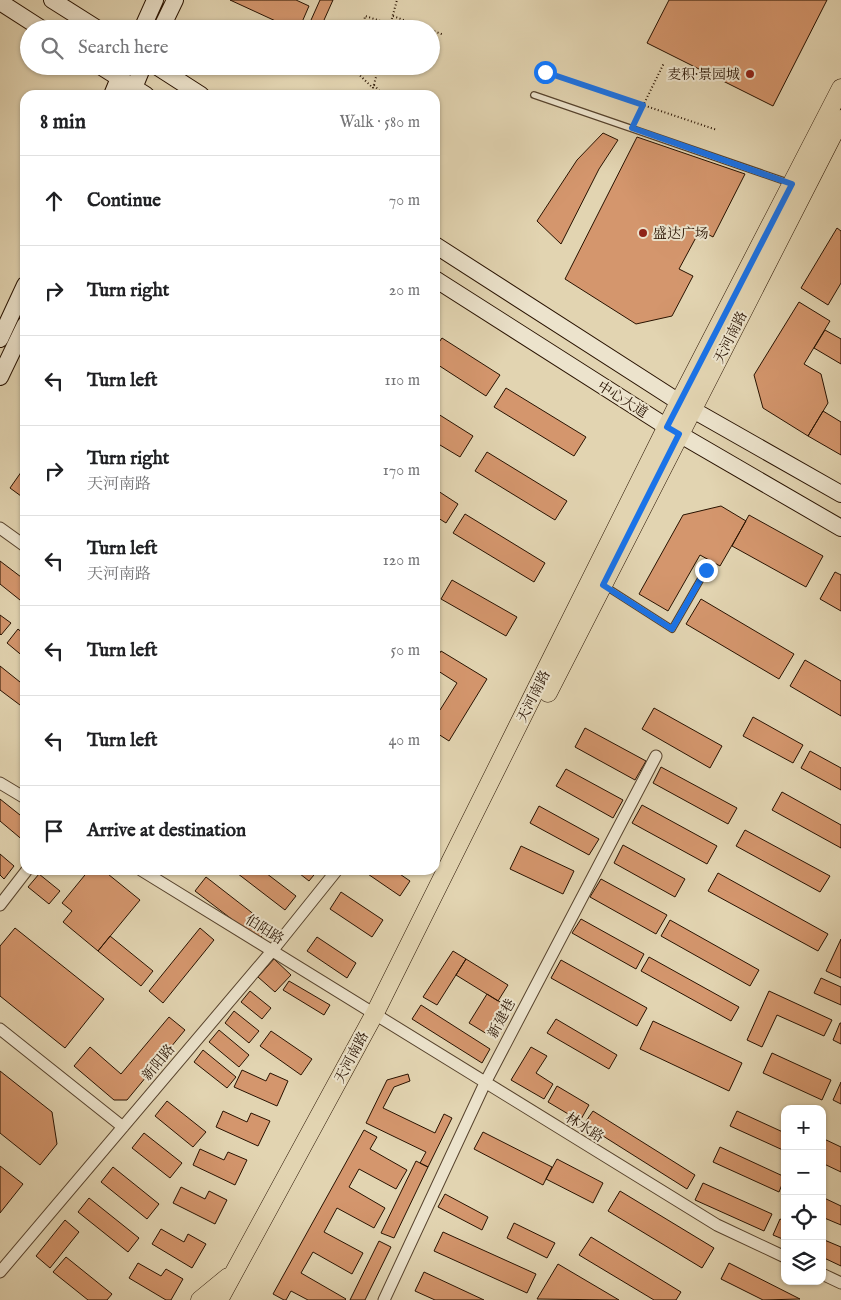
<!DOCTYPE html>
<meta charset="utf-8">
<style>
body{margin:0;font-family:"IM FELL English","Noto Serif SC",serif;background:#f6f6f6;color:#202124}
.controls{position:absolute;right:15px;bottom:15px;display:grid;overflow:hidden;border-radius:10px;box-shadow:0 1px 4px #0004}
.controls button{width:45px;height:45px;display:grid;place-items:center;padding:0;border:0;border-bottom:1px solid #e0e0e0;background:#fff;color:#202124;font:25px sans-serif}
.stop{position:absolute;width:15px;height:15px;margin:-11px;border:4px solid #1a73e8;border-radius:50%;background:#fff}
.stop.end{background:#1a73e8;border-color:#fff;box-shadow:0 1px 5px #0008}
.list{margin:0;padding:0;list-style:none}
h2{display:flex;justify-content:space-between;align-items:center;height:65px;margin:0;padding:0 20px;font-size:21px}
h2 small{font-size:16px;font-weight:400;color:#757577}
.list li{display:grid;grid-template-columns:32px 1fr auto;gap:15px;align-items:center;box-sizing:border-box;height:90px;padding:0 20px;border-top:1px solid #e0e0e0}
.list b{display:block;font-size:19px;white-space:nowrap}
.list p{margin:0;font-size:16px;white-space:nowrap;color:#757577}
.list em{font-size:16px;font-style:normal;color:#757577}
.icon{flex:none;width:28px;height:28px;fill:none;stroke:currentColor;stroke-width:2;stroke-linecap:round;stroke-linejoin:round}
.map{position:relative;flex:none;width:841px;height:1300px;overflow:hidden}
.search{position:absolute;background:#fff;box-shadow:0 1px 4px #0004;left:20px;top:20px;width:420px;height:55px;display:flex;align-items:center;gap:12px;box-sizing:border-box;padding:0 18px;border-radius:28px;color:#757577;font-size:19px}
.panel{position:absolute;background:#fff;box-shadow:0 1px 4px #0004;left:20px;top:90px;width:420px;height:785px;border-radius:15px}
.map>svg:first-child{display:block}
.building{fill:#d4966d;stroke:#281200}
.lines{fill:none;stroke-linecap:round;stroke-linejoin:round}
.lane-casing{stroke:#56422c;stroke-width:8}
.street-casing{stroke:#56422c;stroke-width:13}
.secondary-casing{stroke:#281200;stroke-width:18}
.primary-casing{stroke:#281200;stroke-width:19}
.path{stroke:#281200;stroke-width:2;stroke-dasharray:1 2.5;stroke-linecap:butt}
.lane{stroke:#ece3cc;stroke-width:5.5}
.street{stroke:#ece3cc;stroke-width:11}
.secondary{stroke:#ece3cc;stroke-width:16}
.primary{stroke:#e2d4b1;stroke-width:18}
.route{stroke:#1a73e8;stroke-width:6}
.poi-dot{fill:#8f2418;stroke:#ece3cc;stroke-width:2}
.labels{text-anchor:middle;stroke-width:4;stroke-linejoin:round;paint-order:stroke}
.poi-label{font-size:14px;fill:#281200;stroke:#ece3cc;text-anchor:end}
.street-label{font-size:14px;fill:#281200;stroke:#ece3cc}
</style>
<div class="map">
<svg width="841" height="1300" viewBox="0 0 841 1300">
<rect width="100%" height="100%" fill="#e2d4b1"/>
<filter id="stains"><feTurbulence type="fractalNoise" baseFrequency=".004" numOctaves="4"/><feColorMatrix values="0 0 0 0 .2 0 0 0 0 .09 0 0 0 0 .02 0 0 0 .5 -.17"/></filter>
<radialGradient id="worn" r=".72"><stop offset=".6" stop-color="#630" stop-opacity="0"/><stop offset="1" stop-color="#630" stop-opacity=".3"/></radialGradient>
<path class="building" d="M230,0h66l13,6 -10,23h-6z
M320,0h13l-13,29h-13z
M669,0h158l-54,106 -126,-63z
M603,133l15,7 -19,29 -38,75 -24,-23 40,-61z
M637,137l108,37 -32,63 -13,-7 -21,39 14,7 -21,40 -36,8 -71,-45z
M837,228l4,3v52l-13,22 -27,-17z
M799,302l31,19 -26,43 17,10 7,29 -20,33 -45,-28 -9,-33z
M825,330l16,9v25l-27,-16z
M442,338l58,37 -14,21 -51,-33v-15z
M506,388l80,49 -12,19 -80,-49z
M823,411l18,11v33l-33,-19z
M435,412l38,24 -13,21 -25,-15z
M487,452l80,49 -12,19 -80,-49z
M24,468h1v31l-15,-11z
M435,489l23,15 -12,19 -11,-7z
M721,506l25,15 -26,45 -20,-11 -32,56 -29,-17 44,-79z
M465,514l80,49 -11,19 -81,-49z
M749,515l74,41 -17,31 -74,-41z
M0,561l25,19v24l-25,-20z
M835,572l6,3v36l-21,-12z
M452,580l65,37 -11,19 -65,-37z
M701,599l93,55 -15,25 -93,-55z
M0,615l11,8 -10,12 -1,-1z
M18,629l7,6v23l-18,-15z
M441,651l46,28 -38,62 -14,-9v-25l5,3 17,-27 -22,-14v-8z
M805,660l36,21v35l-51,-30z
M0,666l25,20v13l-5,6 -20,-15z
M654,708l68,38 -12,22 -68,-39z
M753,717l50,28 -10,18 -50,-27z
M585,728l61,33 -11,19 -60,-33z
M810,751l31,17v22l-40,-22z
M661,767l76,41 -9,16 -75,-41z
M566,769l57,31 -10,18 -57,-32z
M782,792l59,33v23l-69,-38z
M0,799l25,20v23l-25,-21z
M642,805l75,41 -10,18 -75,-41z
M539,806l60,33 -10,16 -59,-32z
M745,830l85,46 -10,16 -84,-46z
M623,845l62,34 -10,18 -61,-34z
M521,846l53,25 -11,23 -53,-25z
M0,854l14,12 -10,13 -4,-4z
M89,870h14l37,30 -42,51 -35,-29 9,-11 -10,-8z
M233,870h29l34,26 -11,14z
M295,870h23l-9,11z
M362,870h32l16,11 -10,15z
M718,873l110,61 -10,17 -110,-60z
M39,874l21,17 -11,13 -21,-17z
M206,877l63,49 -10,14 -64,-49z
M601,879l66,36 -11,19 -66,-37z
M341,892l42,28 -11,17 -42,-28z
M581,919l63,35 -8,15 -64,-36z
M670,920l89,50 -9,16 -89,-50z
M15,928l89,71 -39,49 -65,-52v-50z
M200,928l14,12 -51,63 -14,-12z
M110,936l43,35 -12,15 -43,-35z
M317,937l39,26 -9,15 -40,-27z
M841,939v39l-15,-7z
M453,951l13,8 -29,46 -14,-8z
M649,957l90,50 -8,14 -90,-50z
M274,959l17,16 -16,17 -17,-15z
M466,959l42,26 -10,16 -42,-26z
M561,960l86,48 -10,18 -86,-48z
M821,978l20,9v18l-27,-12z
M289,981l41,24 -6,10 -41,-25z
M250,991l21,17 -9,11 -21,-17z
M769,991l63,29 -8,16 -47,-21 -15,32 -15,-7z
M487,994l18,11 -18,29 -18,-11z
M421,1005l69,44 -8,14 -70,-44z
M234,1011l25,20 -10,12 -24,-20z
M169,1017l16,13 -58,70h-13l-40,-34 16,-19 31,27z
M556,1019l61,36 -8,14 -62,-36z
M653,1021l89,42 -13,28 -89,-42z
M840,1023h1v21l-8,-4z
M219,1030l30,25 -10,12 -30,-25z
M271,1031l41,28 -11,16 -41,-29z
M531,1047l16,9 -11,17 17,11 -9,15 -33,-19z
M203,1050l33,27 -9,11 -33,-26z
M772,1053l59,27 -9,20 -59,-27z
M242,1070l24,11 4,-8 18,8 -11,25 -43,-19z
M0,1071l52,41 5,32 -17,21 -40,-32z
M408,1074l2,7 -16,6 -11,21 52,25 9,-19 8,4 -24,49 -8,-4 6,-11 -60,-29 21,-43z
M841,1082v22l-8,-4z
M557,1086l32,19 -9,16 -32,-19z
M167,1101l39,31 -13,15 -38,-31z
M223,1111l24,11 4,-9 19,8 -12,25 -42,-19z
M593,1111l102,64 -8,14 -103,-65z
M737,1111l48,22v18l-55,-25z
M364,1130l13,7 -7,12 37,21 -11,19 -37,-20 -10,18 36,21 -11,20 -37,-20 -13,24 39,21 -11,21 -39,-22 -12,21 45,26 -1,1h-37l-17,-9 -5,9h-2l-11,-6z
M483,1132l69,35 -9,18 -69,-36z
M144,1133l38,30 -12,15 -38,-30z
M822,1138l19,9v25l-19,-9z
M720,1147l65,30 -6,15 -66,-30z
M200,1149l24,11 4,-8 19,8 -12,25 -42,-20z
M557,1159l46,24 -10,20 -47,-24z
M416,1161l12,6 -34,71 -13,-5z
M0,1166l23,18 -23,29z
M113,1167l46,37 -12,15 -46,-37z
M703,1183l69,31 -8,17 -69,-31z
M181,1187l24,12 4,-8 18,9 -12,24 -42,-21z
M620,1191l94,57 -12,20 -94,-57z
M445,1194l43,23 -6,13 -44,-23z
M822,1197l19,9v19l-19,-8z
M89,1198l50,40 -11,14 -50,-40z
M780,1219l5,2v19l-12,-5z
M65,1220l14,12 -29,36 -14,-12z
M514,1223l41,20 -8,15 -40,-20z
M161,1229l23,13 4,-8 18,10 -14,24 -40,-24z
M443,1232l93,42 -9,19 -93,-42z
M591,1237l90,55 -5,8h-22l-75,-45z
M822,1239l19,8v19l-19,-9z
M379,1241l12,6 -26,53h-15z
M66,1257l46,37 -5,6h-19l-35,-28z
M138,1263l23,13 5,-7 17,10 -12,21h-5l-37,-22z
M729,1263l71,36 -37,1 -42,-21z
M558,1264l61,36 -82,-1z
M424,1272l60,28h-49l-20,-9z"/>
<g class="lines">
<defs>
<path id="lane" d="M534,95l256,88
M605,586l67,43 34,-59"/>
<path id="street" d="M0,528l25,18
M0,783l25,15
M141,870l576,355 68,32
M0,905l27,-35
M0,1029l123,98
M0,1272l272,-321 65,-81
M822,1274l19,9
M384,1300l101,-217 171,-327"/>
<path id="secondary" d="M52,0l46,29
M0,2l42,27
M142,29l13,-29
M161,29l14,-29
M100,66l46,29
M156,66l45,29
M112,95l12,-29
M131,95l12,-29
M435,245l244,157 162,92
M435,279l232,148 174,101
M0,339l25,-54
M0,377l25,-52"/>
<path id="primary" d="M548,693l293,-574
M200,1300l28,-23
M219,1300l156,-287 304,-611 162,-314"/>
</defs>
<use href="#lane" class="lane-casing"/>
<use href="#street" class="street-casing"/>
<use href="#secondary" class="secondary-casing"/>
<use href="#primary" class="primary-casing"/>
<path class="path" d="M393,16l34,13
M363,29l2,-13 25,8
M389,29l8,-29
M431,30l13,5
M350,66l23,22
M545,72l172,58
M374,85l9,10
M371,95l8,-29
M635,122l29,-59"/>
<use href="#lane" class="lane"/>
<use href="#street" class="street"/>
<use href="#secondary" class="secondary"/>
<use href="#primary" class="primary"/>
</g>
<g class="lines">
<path class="route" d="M545,72l98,33 -11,23 160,56 -125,243 12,7 -76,151 69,44 34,-59"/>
</g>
<g class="poi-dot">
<circle cx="750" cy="74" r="5"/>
<circle cx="643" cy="233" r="5"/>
</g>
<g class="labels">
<g class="poi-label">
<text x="740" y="79">麦积·景园城</text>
<text x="653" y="238" text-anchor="start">盛达广场</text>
</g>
<g class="street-label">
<text transform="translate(730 337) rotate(-63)" y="5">天河南路</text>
<text transform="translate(623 399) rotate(32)" y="5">中心大道</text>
<text transform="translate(533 696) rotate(-63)" y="5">天河南路</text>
<text transform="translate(265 929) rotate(32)" y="5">伯阳路</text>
<text transform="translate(501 1018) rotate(-62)" y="5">新建巷</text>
<text transform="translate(351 1057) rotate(-62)" y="5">天河南路</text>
<text transform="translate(158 1062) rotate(-50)" y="5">新阳路</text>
<text transform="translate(585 1127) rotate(32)" y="5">林水路</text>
</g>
</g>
<rect width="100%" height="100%" filter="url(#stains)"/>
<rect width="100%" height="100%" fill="url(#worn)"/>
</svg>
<div class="controls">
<button>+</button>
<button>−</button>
<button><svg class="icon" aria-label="locate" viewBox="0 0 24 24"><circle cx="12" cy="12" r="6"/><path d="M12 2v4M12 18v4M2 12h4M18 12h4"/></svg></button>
<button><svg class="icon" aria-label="layers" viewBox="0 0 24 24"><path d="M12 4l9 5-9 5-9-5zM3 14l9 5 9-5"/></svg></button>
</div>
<div class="stop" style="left:545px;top:72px"></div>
<div class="stop end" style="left:706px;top:570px"></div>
<div class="search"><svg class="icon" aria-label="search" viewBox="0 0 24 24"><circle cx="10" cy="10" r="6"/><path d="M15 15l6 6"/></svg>Search here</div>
<section class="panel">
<h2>8 min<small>Walk · 580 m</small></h2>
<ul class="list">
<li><svg class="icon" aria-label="ahead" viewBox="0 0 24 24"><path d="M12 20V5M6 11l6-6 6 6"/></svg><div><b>Continue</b></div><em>70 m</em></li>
<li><svg class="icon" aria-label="right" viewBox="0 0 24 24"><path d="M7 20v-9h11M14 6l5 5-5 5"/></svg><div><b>Turn right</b></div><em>20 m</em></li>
<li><svg class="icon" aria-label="left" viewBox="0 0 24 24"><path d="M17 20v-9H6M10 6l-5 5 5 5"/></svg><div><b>Turn left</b></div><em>110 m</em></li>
<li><svg class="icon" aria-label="right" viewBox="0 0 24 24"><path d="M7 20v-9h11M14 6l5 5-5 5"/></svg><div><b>Turn right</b><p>天河南路</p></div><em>170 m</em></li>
<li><svg class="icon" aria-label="left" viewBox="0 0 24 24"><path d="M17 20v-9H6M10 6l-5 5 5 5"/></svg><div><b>Turn left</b><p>天河南路</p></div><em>120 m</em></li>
<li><svg class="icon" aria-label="left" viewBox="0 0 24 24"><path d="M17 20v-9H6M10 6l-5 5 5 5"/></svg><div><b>Turn left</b></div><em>50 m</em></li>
<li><svg class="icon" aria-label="left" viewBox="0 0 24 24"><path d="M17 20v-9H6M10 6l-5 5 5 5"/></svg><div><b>Turn left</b></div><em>40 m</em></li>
<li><svg class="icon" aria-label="arrive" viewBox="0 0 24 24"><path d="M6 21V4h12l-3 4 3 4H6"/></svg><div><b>Arrive at destination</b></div></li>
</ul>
</section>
</div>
